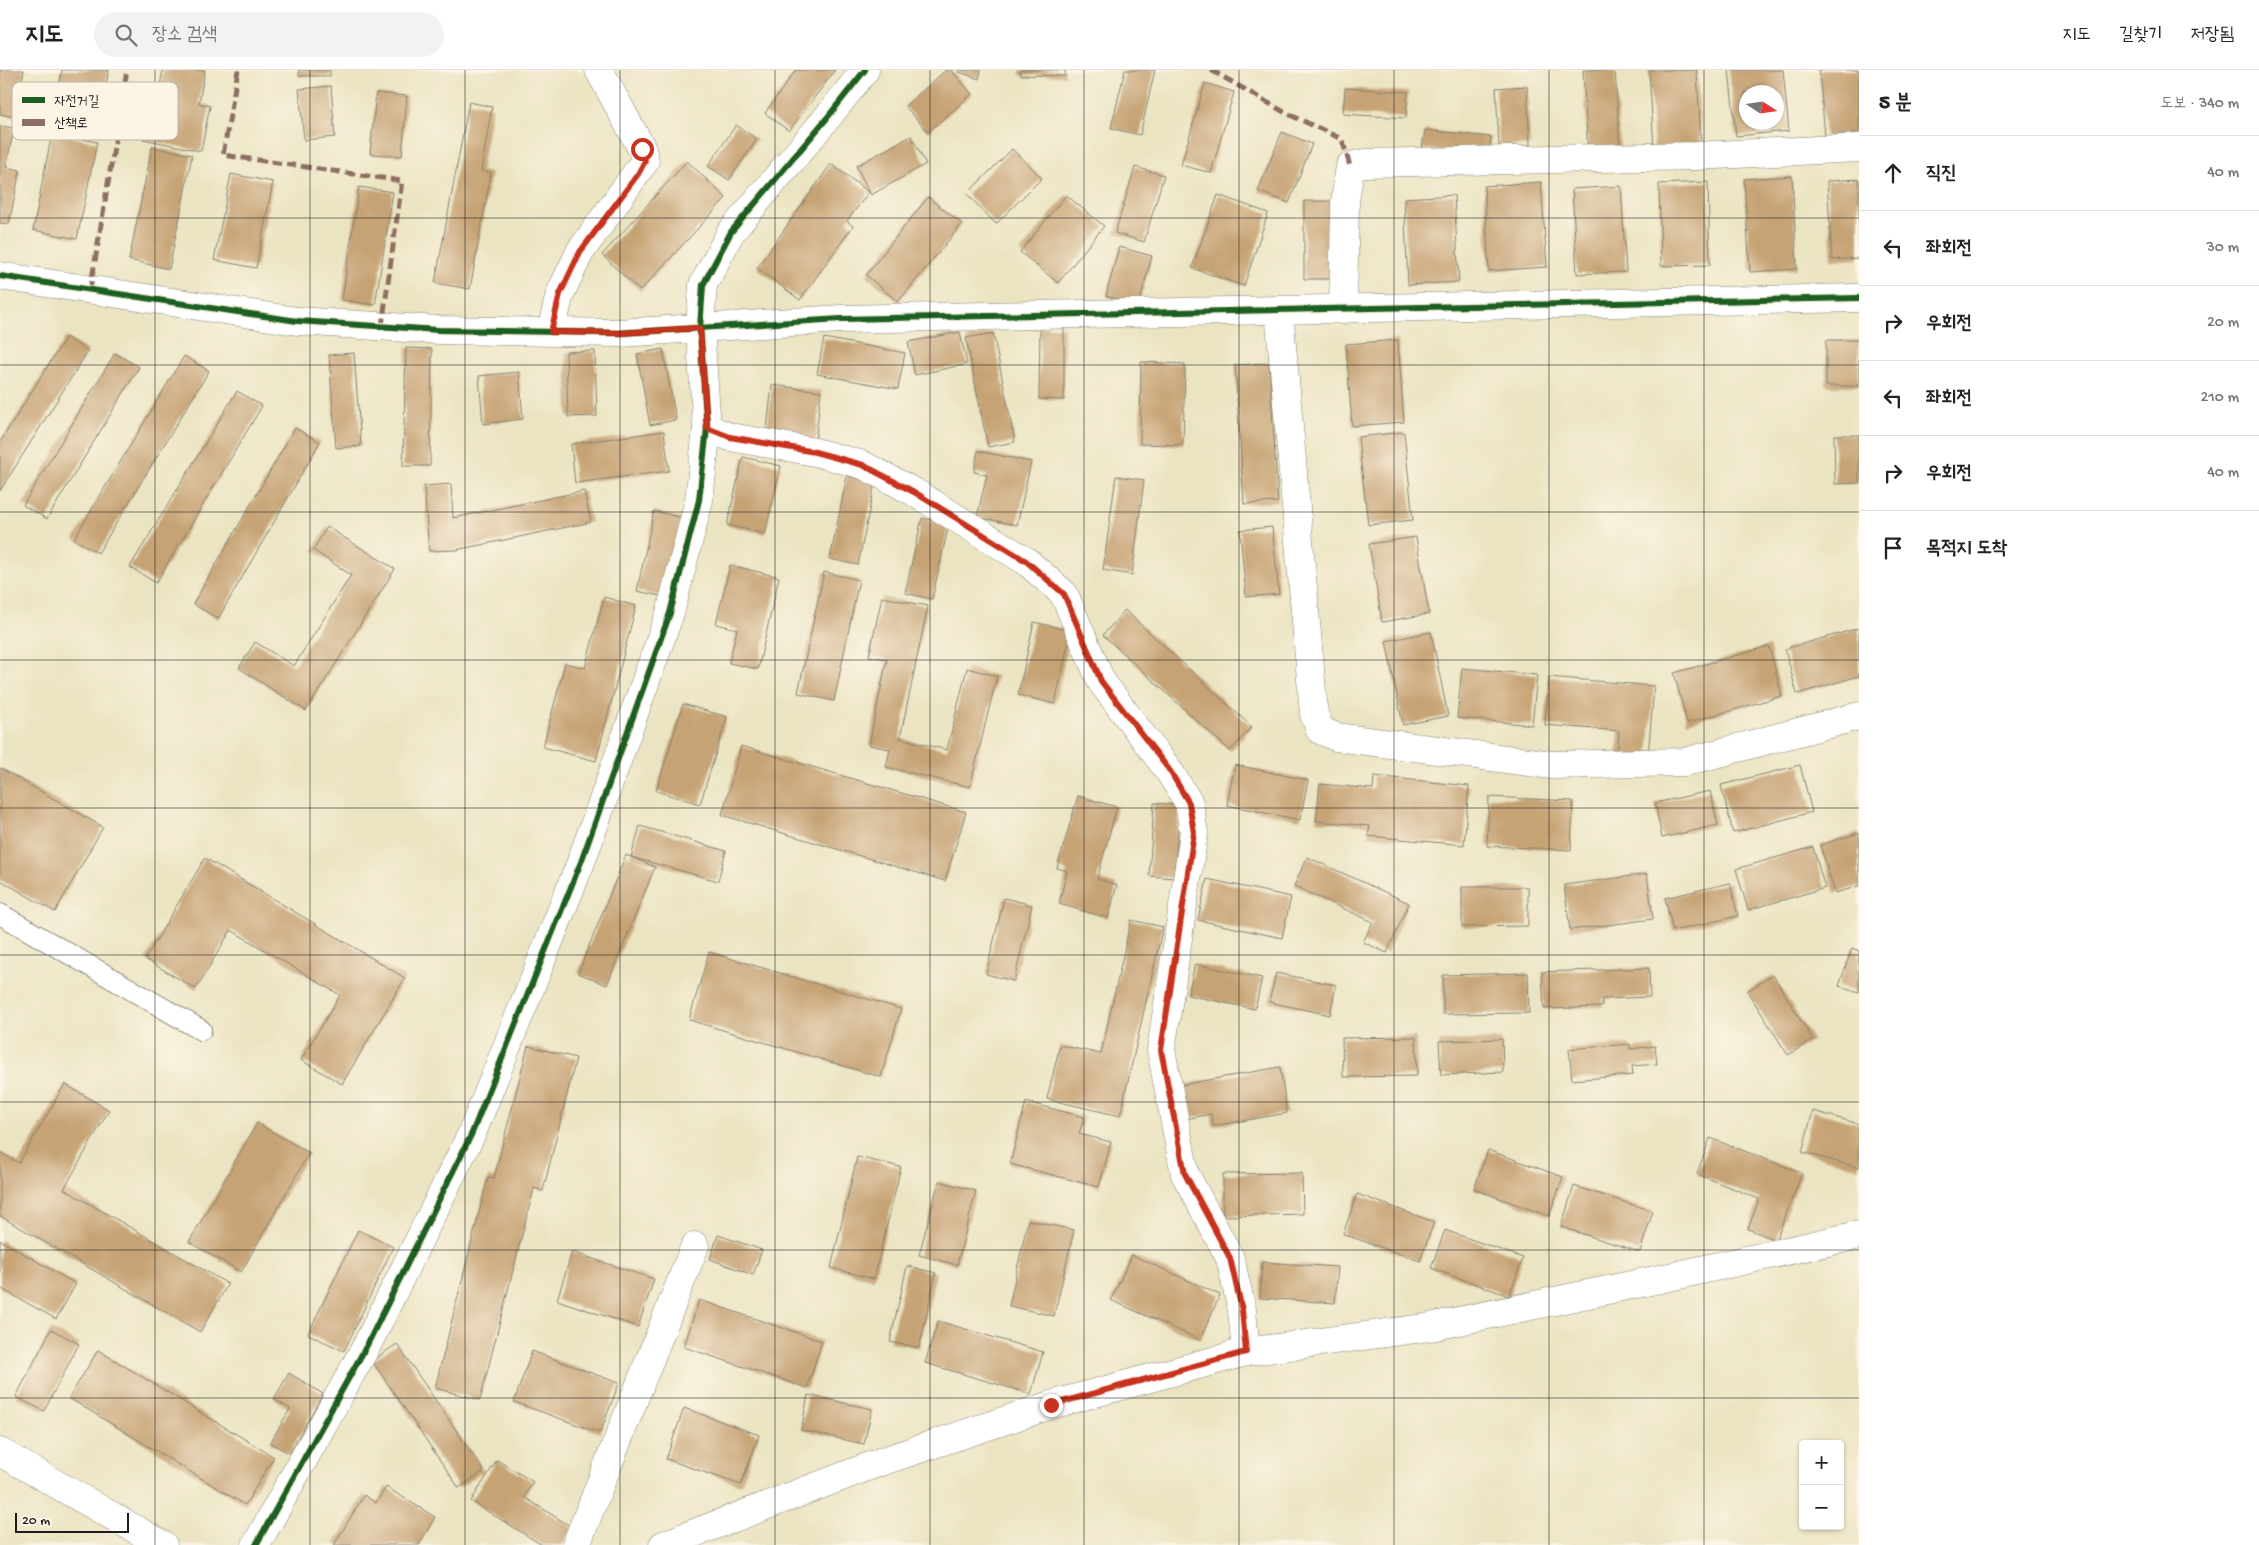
<!DOCTYPE html>
<html lang="ko">
<meta charset="utf-8">
<style>
body{margin:0;font-family:"Gochi Hand","Poor Story",sans-serif;background:#f2f2f2;color:#222}
.controls{position:absolute;right:15px;bottom:15px;display:grid;overflow:hidden;border-radius:5px;box-shadow:0 1px 4px #0004}
.controls button{width:45px;height:45px;display:grid;place-items:center;padding:0;border:0;border-bottom:1px solid #e0e0e0;background:#fff;color:#222;font:25px sans-serif}
.compass{position:absolute;left:1739px;top:15px;width:45px;height:45px;border-radius:50%;background:#fff;box-shadow:0 1px 4px #0004;rotate:102deg}
.scale{position:absolute;left:15px;bottom:12px;width:114px;box-sizing:border-box;padding-left:5px;border:2px solid #1c1c1c;border-top:0;font-size:14px;line-height:18px;white-space:nowrap;color:#1c1c1c;-webkit-text-stroke:4px #fcf5e5;paint-order:stroke}
.stop{position:absolute;width:15px;height:15px;margin:-11px;border:4px solid #c8321e;border-radius:50%;background:#fff}
.stop.end{background:#c8321e;border-color:#fff;box-shadow:0 1px 5px #0008}
.list{margin:0;padding:0;list-style:none}
h2{display:flex;justify-content:space-between;align-items:center;height:65px;margin:0;padding:0 20px;font-size:21px}
h2 small{font-size:16px;font-weight:400;color:#767676}
.list li{display:grid;grid-template-columns:32px 1fr auto;gap:15px;align-items:center;box-sizing:border-box;height:75px;padding:0 20px;border-top:1px solid #e0e0e0}
.list b{display:block;font-size:19px;white-space:nowrap}
.list em{font-size:16px;font-style:normal;color:#767676}
.icon{flex:none;width:28px;height:28px;fill:none;stroke:currentColor;stroke-width:2;stroke-linecap:round;stroke-linejoin:round}
.map{position:relative;flex:none;width:1859px;height:1475px;overflow:hidden}
header{display:flex;align-items:center;gap:30px;box-sizing:border-box;height:70px;padding:0 25px;background:#fff;border-bottom:1px solid #e0e0e0}
header strong{font-size:24px}
nav{display:flex;gap:28px;margin-inline-start:auto;font-size:18px}
.search{width:350px;height:45px;background:#f2f2f2;display:flex;align-items:center;gap:12px;box-sizing:border-box;padding:0 18px;border-radius:28px;color:#767676;font-size:19px}
main{display:flex}
aside{flex:1;background:#fff}
.map>svg:first-child{display:block}
.building{fill:#c6a375;fill-rule:evenodd}
.lines{fill:none;stroke-linecap:round;stroke-linejoin:round}
.service-casing{stroke:#84806f;stroke-width:22}
.minor-casing{stroke:#84806f;stroke-width:29}
.service{stroke:#fff;stroke-width:20}
.minor{stroke:#fff;stroke-width:28}
.quiet{stroke:#8d6e63;stroke-width:5;stroke-dasharray:10 5;stroke-linecap:butt}
.cycleway-casing{stroke:#fcf5e5;stroke-width:9}
.cycleway{stroke:#1b5e20;stroke-width:6}
.route{stroke:#c8321e;stroke-width:6}
.grid{fill:none;stroke:#1c1c1c;stroke-width:1;stroke-opacity:0.55}
.key{fill:#fcf5e5;stroke:#b9b4a9;stroke-width:1}
.key-label{font-size:14px;fill:#1c1c1c}
</style>
<header>
<strong>지도</strong>
<div class="search"><svg class="icon" aria-label="search" viewBox="0 0 24 24"><circle cx="10" cy="10" r="6"/><path d="M15 15l6 6"/></svg>장소 검색</div>
<nav><a>지도</a><a>길찾기</a><a>저장됨</a></nav>
</header>
<main>
<div class="map">
<svg width="1859" height="1475" viewBox="0 0 1859 1475">
<rect width="100%" height="100%" fill="#fcf5e5"/>
<filter id="ink" filterUnits="userSpaceOnUse"><feTurbulence type="fractalNoise" baseFrequency=".02" numOctaves="2"/><feDisplacementMap in="SourceGraphic" scale="10" xChannelSelector="R" yChannelSelector="G"/><feConvolveMatrix kernelMatrix="1 2 1 2 8 2 1 2 1" color-interpolation-filters="sRGB"/></filter>
<filter id="wash" filterUnits="userSpaceOnUse"><feTurbulence type="fractalNoise" baseFrequency=".0096" numOctaves="4" result="noise"/><feDisplacementMap in="SourceGraphic" scale="20" xChannelSelector="R" yChannelSelector="G"/><feGaussianBlur stdDeviation="1.12" result="paint"/><feColorMatrix in="noise" values="0 0 0 0 0 0 0 0 0 0 0 0 0 0 0 0 0 1.4 0 .05"/><feComposite in="paint" operator="in"/></filter>
<g filter="url(#wash)">
<rect width="100%" height="100%" fill="#ebe4c2"/>
<g id="blocks">
<path class="building" d="M0,0h24l-9,47 -15,-3z
M62,0h47l-12,61 -46,-8z
M163,0h42l-6,33 11,3 -9,45 -58,-12 9,-45 6,1z
M299,0h31v6h-31z
M796,0h39l-46,61 -24,-18z
M946,0h5l21,24 -44,38 -23,-26z
M960,0h21l-2,9 -20,-7z
M1020,0h45v6l-45,-1z
M1125,0h30l-15,65 -29,-7z
M1583,0h32l5,80 -32,2z
M1649,0h48l4,76 -47,3z
M1729,0h54l6,61 -53,5zM1746,22h30v30h-30z
M1819,0h40v62l-34,4z
M1205,13l29,9 -23,81 -30,-8z
M331,16l4,51 -31,3 -5,-51z
M1527,16l3,59 -31,2 -3,-59z
M1345,18l63,4 -2,26 -63,-4z
M376,23l31,3 -5,60 -32,-2z
M469,32l23,5 -11,64 10,2 -21,116 -35,-6z
M736,55l21,14 -28,41 -21,-14z
M0,56l14,2 -8,39 14,3 -11,54 -9,-1z
M1425,60l66,7 -2,19 -67,-7z
M1282,62l30,12 -23,59 -31,-12z
M52,63l45,9 -20,97 -44,-9z
M911,66l15,28 -55,31 -15,-29z
M152,77l40,8 -23,114 -40,-9z
M1012,79l30,29 -46,46 -29,-30z
M687,91l39,37 -86,93 -38,-36z
M831,94l38,28 -22,29 6,5 -53,74 -43,-32z
M1135,97l29,8 -20,67 -29,-9z
M231,104l42,8 -17,86 -42,-8z
M1792,106l5,93 -47,3 -6,-93z
M1859,109v79l-27,2 -5,-79z
M1541,112l6,85 -58,4 -5,-85z
M1708,112l2,83 -49,1 -2,-82z
M1621,116l5,86 -49,2 -5,-85z
M359,117l34,5 -18,113 -33,-5z
M1066,125l38,31 -46,57 -38,-31z
M1218,125l50,18 -24,73 -52,-18z
M1454,125l5,87 -51,3 -4,-87z
M928,127l34,27 -64,78 -32,-27z
M1304,131h34l1,78h-35z
M1119,177l33,9 -13,49 -33,-9z
M1040,257h24v73l-25,-1z
M960,262l7,32 -52,11 -7,-33z
M993,263l22,109 -27,5 -22,-109z
M66,267l22,14 -88,140v-49z
M824,268l81,15 -7,36 -81,-15z
M1398,270l6,82 -52,4 -6,-82z
M1826,270h33v46h-33z
M406,278l26,1 -2,117h-27z
M663,279l13,71 -26,5 -13,-71z
M595,281l2,65 -29,1 -2,-65z
M115,283l24,14 -92,152 -24,-14z
M354,283l7,93 -25,2 -7,-93z
M184,286l25,15 -111,182 -24,-14z
M1141,292l44,2 -2,81 -43,-1z
M1269,293l9,139 -34,2 -9,-139z
M519,302l4,47 -40,5 -4,-48z
M772,315l49,6 -6,52 -49,-6z
M237,321l25,15 -106,177 -26,-16z
M295,358l25,14 -102,177 -25,-15z
M664,361l5,40 -94,12 -4,-39z
M1404,362l9,88 -45,5 -10,-88z
M1834,365h25v48l-24,1z
M978,381l53,11 -14,63 -40,-8 10,-42 -13,-3z
M743,387l38,9 -16,68 -38,-9z
M847,406l28,6 -17,83 -28,-6z
M1116,406l28,4 -12,95 -29,-5z
M451,414l2,34 131,-27 7,31 -135,28 -27,1 -5,-65z
M654,441l29,7 -18,79 -28,-6z
M922,448l27,6 -17,75 -27,-6z
M327,457l68,42 -89,142 -67,-43 16,-26 39,24 57,-91 -38,-25z
M1272,457l7,67 -33,3 -6,-67z
M1416,467l13,77 -47,8 -13,-78z
M730,495l49,12 -21,92 -29,-6 8,-34 -21,-5z
M824,502l35,8 -25,121 -36,-8z
M604,527l32,9 -40,155 -53,-14 22,-84 20,5z
M882,527l46,9 -28,132 47,12 20,-82 30,8 -27,111 -84,-20 4,-18 -21,-4 18,-86 -18,-3z
M1125,540l127,117 -22,24 -127,-116z
M1034,552l37,9 -16,73 -37,-9z
M1859,558v48l-62,18 -12,-45z
M1431,562l17,84 -45,9 -17,-84z
M1769,576l13,50 -95,27 -13,-50z
M1462,598l75,7 -5,50 -75,-7z
M1549,607l105,9 -6,71 -31,-2 2,-24 -74,-6z
M683,634l44,13 -27,87 -44,-13z
M741,676l225,66 -21,69 -223,-66z
M1235,695l73,15 -8,40 -73,-15z
M1800,695l12,47 -79,21 -12,-48z
M0,698l103,59 -48,85 -55,-32z
M1374,706l95,10 -5,59 -96,-9 2,-10 -54,-5 4,-37 53,5z
M1710,721l8,34 -56,13 -7,-35z
M1078,726l39,11 -20,72 20,6 -9,33 -49,-14 8,-33 -10,-3z
M1489,727l84,4 -2,49 -84,-4z
M1154,733l26,2 -6,73 -25,-2z
M640,756l86,25 -8,30 -87,-24z
M1859,763v53l-24,7 -15,-48z
M1813,777l12,41 -77,22 -12,-41z
M626,785l29,12 -48,118 -29,-12z
M1307,787l102,46 -22,50 -24,-11 10,-20 -79,-36z
M205,788l200,120 -63,106 -41,-24 39,-65 -109,-65 -35,59 -51,-30z
M1647,804l6,45 -83,11 -6,-45z
M1207,809l84,18 -9,41 -84,-18z
M1730,813l8,33 -65,15 -8,-33z
M1462,817h66v39l-66,1z
M1004,828l28,7 -18,76 -28,-7z
M1131,850l32,7 -43,189 -73,-17 13,-54 41,9z
M1852,878l7,3v41l-20,-6z
M709,882l192,57 -20,68 -192,-57z
M1195,894l67,14 -7,31 -67,-14z
M1649,898l1,29 -48,2v8l-58,2 -2,-37z
M1276,903l60,12 -6,30 -61,-13z
M1528,903l1,40 -86,1v-39z
M1773,905l40,65 -25,15 -41,-64z
M1416,967l1,39 -74,1 -1,-39z
M1502,969l1,33 -62,3 -2,-34z
M1630,974v5l25,-3 2,18 -25,2 1,9 -61,5 -3,-31z
M528,976l48,12 -33,133 -9,-3 -54,212 -45,-12 53,-211 6,1z
M1280,997l7,46 -74,13 -2,-12 -26,5 -5,-34z
M65,1014l44,26 -45,79 164,95 -28,48 -200,-116v-64l19,11z
M1026,1032l58,15 -5,17 32,8 -12,45 -89,-23z
M1813,1041l46,13v44l-57,-16z
M257,1053l52,30 -68,119 -52,-30z
M1710,1068l92,35 -26,67 -28,-11 11,-30 -62,-25z
M1488,1080l75,27 -14,39 -75,-27z
M857,1087l44,10 -27,112 -43,-11z
M1302,1103l1,41 -80,2v-42z
M939,1111l37,10 -19,74 -38,-10z
M1574,1116l79,25 -13,41 -79,-25z
M1357,1124l77,28 -14,39 -77,-27z
M1028,1150l46,10 -20,86 -45,-10z
M358,1160l35,17 -49,104 -36,-17z
M1445,1160l78,28 -14,38 -78,-28z
M718,1165l44,15 -9,25 -43,-16z
M0,1170l76,44 -20,35 -56,-31z
M572,1182l82,27 -16,48 -81,-27z
M1132,1185l88,40 -20,45 -89,-40z
M1262,1192l76,5 -3,36 -75,-5z
M907,1196l29,7 -17,75 -29,-6z
M699,1230l123,41 -15,47 -123,-41z
M938,1251l105,31 -12,42 -106,-31z
M51,1259l28,15 -35,67 -28,-14z
M397,1274l87,127 -25,17 -87,-127z
M98,1280l176,107 -29,48 -176,-107z
M532,1281l87,32 -19,50 -86,-31z
M289,1303l34,21 -34,59 -19,-10 20,-34 -16,-10z
M808,1325l64,14 -8,35 -63,-14z
M684,1338l75,27 -18,50 -75,-26z
M497,1390l36,22 -9,15 49,31 -11,17h-20l-71,-44z
M386,1417l49,30 -16,28h-85l30,-50 12,8z"/>
</g>
</g>
<g filter="url(#ink)">
<use href="#blocks" fill-opacity="0" stroke="#84806f" stroke-width="1"/>
<g class="lines">
<defs>
<path id="service" d="M0,844l201,116"/>
<path id="minor" d="M0,206l297,45 142,9 180,3 222,-14 1018,-21
M1343,240l2,-108 5,-36 15,-3 331,-7 163,-8
M1279,241l35,403 6,16 16,7 216,28 133,-3 174,-46
M551,261l9,-37 20,-42 65,-91 -3,-12 -43,-79
M707,358l23,9 85,15 48,13 51,27 112,69 38,33 37,87 68,90 20,32 5,30 -33,217 24,124 45,84 12,52 4,42
M0,1382l163,93
M256,1475l111,-200 105,-212 109,-271 89,-249 29,-113 8,-72 -7,-100 3,-43 28,-53 96,-114 38,-48
M576,1475l119,-299
M663,1475l220,-84 168,-56 195,-53 184,-25 244,-51 185,-41"/>
</defs>
<use href="#service" class="service-casing"/>
<use href="#minor" class="minor-casing"/>
<use href="#service" class="service"/>
<use href="#minor" class="minor"/>
<path class="quiet" d="M238,0l-15,85 179,26 -20,145
M1211,0l75,43 56,26 8,27
M90,221l37,-221"/>
<defs>
<path id="cycleway" d="M0,206l297,45 142,9 180,3 222,-14 1018,-21
M256,1475l111,-200 105,-212 109,-271 89,-249 29,-113 8,-72 -7,-100 3,-43 28,-53 96,-114 38,-48"/>
</defs>
<use href="#cycleway" class="cycleway-casing"/>
<use href="#cycleway" class="cycleway"/>
</g>
</g>
<g class="lines" filter="url(#ink)">
<path class="route" d="M642,79l3,12 -7,13 -58,78 -20,42 -9,38 68,1 81,-5 7,100 23,9 85,15 48,13 51,27 112,69 38,33 37,87 69,90 19,32 5,30 -33,217 24,124 45,84 12,52 4,42 -195,53"/>
</g>
<path class="grid" d="M155,0v1475M310,0v1475M465,0v1475M620,0v1475M775,0v1475M930,0v1475M1084,0v1475M1239,0v1475M1394,0v1475M1549,0v1475M1704,0v1475M0,148h1859M0,295h1859M0,442h1859M0,590h1859M0,738h1859M0,885h1859M0,1032h1859M0,1180h1859M0,1328h1859"/>
<rect x="12" y="12" width="166" height="58" rx="8" class="key"/>
<rect x="22" y="27" width="23" height="6" fill="#1b5e20"/>
<rect x="22" y="49" width="23" height="7" fill="#8d6e63"/>
<g class="key-label">
<text x="54" y="35">자전거길</text>
<text x="54" y="57">산책로</text>
</g>
</svg>
<div class="controls">
<button>+</button>
<button>−</button>
</div>
<svg class="compass" viewBox="-18 -18 36 36"><path d="M0-13l5 13h-10z" fill="#e53935"/><path d="M0 13l5-13h-10z" fill="#767676"/></svg>
<div class="scale">20 m</div>
<div class="stop" style="left:642px;top:79px"></div>
<div class="stop end" style="left:1051px;top:1335px"></div>
</div>
<aside>
<h2>5 분<small>도보 · 340 m</small></h2>
<ul class="list">
<li><svg class="icon" aria-label="ahead" viewBox="0 0 24 24"><path d="M12 20V5M6 11l6-6 6 6"/></svg><div><b>직진</b></div><em>40 m</em></li>
<li><svg class="icon" aria-label="left" viewBox="0 0 24 24"><path d="M17 20v-9H6M10 6l-5 5 5 5"/></svg><div><b>좌회전</b></div><em>30 m</em></li>
<li><svg class="icon" aria-label="right" viewBox="0 0 24 24"><path d="M7 20v-9h11M14 6l5 5-5 5"/></svg><div><b>우회전</b></div><em>20 m</em></li>
<li><svg class="icon" aria-label="left" viewBox="0 0 24 24"><path d="M17 20v-9H6M10 6l-5 5 5 5"/></svg><div><b>좌회전</b></div><em>210 m</em></li>
<li><svg class="icon" aria-label="right" viewBox="0 0 24 24"><path d="M7 20v-9h11M14 6l5 5-5 5"/></svg><div><b>우회전</b></div><em>40 m</em></li>
<li><svg class="icon" aria-label="arrive" viewBox="0 0 24 24"><path d="M6 21V4h12l-3 4 3 4H6"/></svg><div><b>목적지 도착</b></div></li>
</ul>
</aside>
</main>
